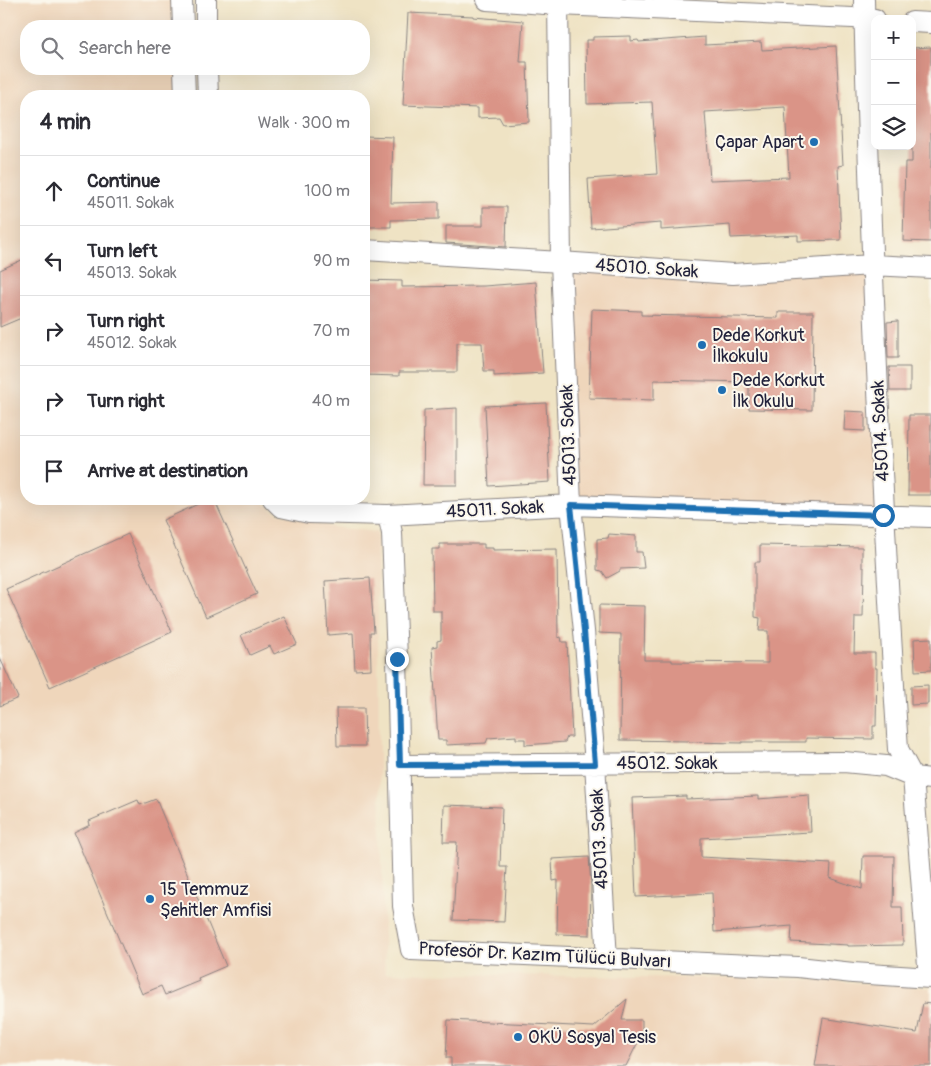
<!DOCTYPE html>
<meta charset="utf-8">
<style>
body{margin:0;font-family:Pangolin,sans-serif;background:#f7f7f7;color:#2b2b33}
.controls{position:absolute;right:15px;top:15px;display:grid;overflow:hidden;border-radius:10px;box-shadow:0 5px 20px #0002}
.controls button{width:45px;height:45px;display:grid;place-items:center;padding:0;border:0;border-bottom:1px solid #e1e1e2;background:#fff;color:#2b2b33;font:25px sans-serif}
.stop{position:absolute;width:15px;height:15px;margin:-11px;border:4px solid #1f6fb2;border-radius:50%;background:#fff}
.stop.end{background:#1f6fb2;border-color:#fff;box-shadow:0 1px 5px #0008}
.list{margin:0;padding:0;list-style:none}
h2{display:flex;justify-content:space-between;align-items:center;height:65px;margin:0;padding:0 20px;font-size:21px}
h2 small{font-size:16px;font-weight:400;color:#7c7c81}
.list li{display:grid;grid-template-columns:32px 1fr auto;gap:15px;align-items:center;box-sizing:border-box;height:70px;padding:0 20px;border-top:1px solid #e1e1e2}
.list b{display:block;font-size:19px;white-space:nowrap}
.list p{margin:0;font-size:16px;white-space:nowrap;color:#7c7c81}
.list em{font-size:16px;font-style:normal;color:#7c7c81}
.icon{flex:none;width:28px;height:28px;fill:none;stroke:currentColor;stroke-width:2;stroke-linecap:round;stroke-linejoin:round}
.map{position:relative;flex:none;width:931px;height:1066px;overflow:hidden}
.search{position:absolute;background:#fff;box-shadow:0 5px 20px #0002;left:20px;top:20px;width:350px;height:55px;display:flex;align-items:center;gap:12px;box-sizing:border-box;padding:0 18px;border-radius:20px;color:#7c7c81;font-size:19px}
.panel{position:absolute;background:#fff;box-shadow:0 5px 20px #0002;left:20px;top:90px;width:350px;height:415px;border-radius:20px}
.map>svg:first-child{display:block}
.built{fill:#efd6bb}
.building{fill:#da9487;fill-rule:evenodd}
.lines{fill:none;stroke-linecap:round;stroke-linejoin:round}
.minor-casing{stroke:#888280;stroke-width:22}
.minor{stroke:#fff;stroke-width:20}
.route{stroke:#1f6fb2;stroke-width:6}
.poi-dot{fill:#1f6fb2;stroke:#fbf7ec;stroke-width:2}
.labels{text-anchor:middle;stroke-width:4;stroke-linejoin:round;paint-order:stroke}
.poi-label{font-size:18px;fill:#22223b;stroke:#fbf7ec;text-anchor:start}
.street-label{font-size:18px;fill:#22223b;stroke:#fbf7ec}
</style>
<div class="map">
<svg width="931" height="1066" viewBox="0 0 931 1066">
<rect width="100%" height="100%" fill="#fbf7ec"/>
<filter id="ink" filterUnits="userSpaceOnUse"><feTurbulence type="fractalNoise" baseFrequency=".02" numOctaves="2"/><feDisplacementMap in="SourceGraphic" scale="10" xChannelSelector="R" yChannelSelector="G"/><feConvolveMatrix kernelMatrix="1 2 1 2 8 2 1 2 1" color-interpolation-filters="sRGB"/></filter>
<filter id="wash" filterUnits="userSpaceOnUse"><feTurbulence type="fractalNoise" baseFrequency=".0096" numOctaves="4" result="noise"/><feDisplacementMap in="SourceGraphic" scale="20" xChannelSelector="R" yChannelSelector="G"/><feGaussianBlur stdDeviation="1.12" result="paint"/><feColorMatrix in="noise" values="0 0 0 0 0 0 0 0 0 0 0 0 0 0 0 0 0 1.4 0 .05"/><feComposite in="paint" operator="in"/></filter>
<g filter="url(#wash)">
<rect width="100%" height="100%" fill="#efe3c4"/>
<path class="built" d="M0,0h171l2,26h-147v43h152l3,27h-155v403h233l18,14 54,14 46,5 2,227 6,214 433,7 113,8v78h-931z
M561,262l172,12 139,-9 11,250 -312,-10z"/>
<g id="blocks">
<path class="building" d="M408,13l65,3v1l50,4 -3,41h7l2,60 -26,2 -4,-7 -21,1v-10l-75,-3z
M631,36v5l7,-1 1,2 66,-5v8l56,-3 1,8 74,-4 7,119 -5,1 3,74 -43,1v-6l-67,3 -1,-13 -69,5v-7l-70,5 -3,-49 69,-5 -5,-72 -65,2 -1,-64h7v-3zM785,107l4,70 -79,3 -5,-68z
M931,47v195l-28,-1 2,-79h7v-114z
M364,136l29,1 -2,66 48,-1v17l-48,1v7h-27z
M483,207h24l-1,40 -60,-4v-17h37z
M26,258v58l-26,11v-57z
M364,280l38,1v6l82,-1 52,-4 7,91 -49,3v-5h-10l-2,-28h-25v29h-58v4l-35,-1z
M592,309l49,2v4l137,3v-6h35l-1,98 -63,-1v-27l-95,-2v20l-65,-2z
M898,321v37h-10l-1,-36z
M889,367h21v24h-20z
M546,403l4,79 -61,4 -4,-80z
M457,408v77h-34l1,-75z
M845,411l20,1v19l-21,-1z
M909,415h22v80h-23z
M209,499h5l43,95 -51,23 -43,-97z
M128,534l44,98 -122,55 -44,-98z
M609,534l27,2v16h6l2,16 -24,1v2l-13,7 -5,-7 -5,-1v-31l11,-1z
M440,544h44v4h9v2l64,-1 1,89 3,-1 1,5h5l5,95h-5l-2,5 -40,3v-6h-9v-3l-28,2 -2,5 -40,2v-5h-8l-6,-93 5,-1v-5l4,-1v-29h-8l-1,-62h8z
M760,545l102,2v20h2l-1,50h-8l-1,36h21v15h2l-1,58h-3v13l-67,-1v4h-64v1l-53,-1v-1l-69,-1 1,-106 -22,-1v-28l46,1 -1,54h28v2l96,1v-32h-9l1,-13 -5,-1v-55h5z
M370,578l4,54h-4l1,37 -16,1 -2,-37 -25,2 -3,-54z
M284,616l13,28 -23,10 -4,-8 -20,9 -9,-20z
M931,638v32l-16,1 -1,-32z
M0,658l18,40 -18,8z
M928,685v19l-17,1v-19z
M336,708h28l1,38h-28z
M809,795l2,37 -110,6v19l130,7 -1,14 32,11 1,-33h31l-1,51h9l1,38 -55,1v-1l-57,-3 1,-16 -78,6 -2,-39 -76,4 -4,-99 54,-2v3l72,-3v3z
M156,799l70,167 -28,12 1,3 -34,14 -4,-9 -19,8 -68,-161 16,-8 -1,-4 49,-21 2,5z
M444,805l58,2 -2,60h7l-3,55 -51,-2 4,-78h-14z
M589,857l2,28 -1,50 -33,-1 1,-54 -5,1 -1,-22z
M627,999l-5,21h20v14l-16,32h-175v-8h-5l2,-38 146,7z
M923,1003l8,1v62h-116l8,-48 94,15z"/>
</g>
</g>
<g filter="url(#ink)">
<use href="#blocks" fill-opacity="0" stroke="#888280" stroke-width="1"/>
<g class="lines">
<defs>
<path id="minor" d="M182,0l1,26
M206,0v26
M487,0l72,5 316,14
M558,0l3,262 10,243 13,126 11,132 12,196
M864,0c6,250 18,500 34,749l15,28 16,201
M912,22l19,1
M184,69l1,27
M207,69l1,27
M364,250l197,12 172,12 139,-9 59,3
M273,499l8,8 28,6 79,2 4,18 5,126 6,247 8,44 387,17 55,6 78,5
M388,515l183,-10 360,12
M400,765l444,-3 42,4 27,11 18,2"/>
</defs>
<use href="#minor" class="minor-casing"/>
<use href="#minor" class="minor"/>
</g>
</g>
<g class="lines" filter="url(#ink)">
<path class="route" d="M397,659l3,106 195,-1 -11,-133 -13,-126 312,10"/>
</g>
<g class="poi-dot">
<circle cx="814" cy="142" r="5"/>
<circle cx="702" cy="345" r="5"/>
<circle cx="722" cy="390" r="5"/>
<circle cx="150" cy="899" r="5"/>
<circle cx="518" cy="1037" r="5"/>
</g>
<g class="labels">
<g class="poi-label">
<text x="804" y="148" text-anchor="end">Çapar Apart</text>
<text x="712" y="341">Dede Korkut<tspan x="712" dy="21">İlkokulu</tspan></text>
<text x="732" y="386">Dede Korkut<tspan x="732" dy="21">İlk Okulu</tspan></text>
<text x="160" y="895">15 Temmuz<tspan x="160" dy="21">Şehitler Amfisi</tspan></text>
<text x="528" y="1043">OKÜ Sosyal Tesis</text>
</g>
<g class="street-label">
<text transform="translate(647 268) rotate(4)" y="6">45010. Sokak</text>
<text transform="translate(880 431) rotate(-93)" y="6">45014. Sokak</text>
<text transform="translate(568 435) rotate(-92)" y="6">45013. Sokak</text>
<text transform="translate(495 509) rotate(-3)" y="6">45011. Sokak</text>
<text x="667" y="769">45012. Sokak</text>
<text transform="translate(599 839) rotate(-93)" y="6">45013. Sokak</text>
<text transform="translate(545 955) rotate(3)" y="6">Profesör Dr. Kazım Tülücü Bulvarı</text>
</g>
</g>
</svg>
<div class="controls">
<button>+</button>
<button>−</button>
<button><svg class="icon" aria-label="layers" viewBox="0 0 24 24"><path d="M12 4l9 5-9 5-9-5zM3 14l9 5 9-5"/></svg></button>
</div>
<div class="stop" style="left:883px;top:515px"></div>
<div class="stop end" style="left:397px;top:659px"></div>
<div class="search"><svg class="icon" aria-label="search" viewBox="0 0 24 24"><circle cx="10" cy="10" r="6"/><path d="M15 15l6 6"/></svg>Search here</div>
<section class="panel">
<h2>4 min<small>Walk · 300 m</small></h2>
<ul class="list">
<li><svg class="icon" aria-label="ahead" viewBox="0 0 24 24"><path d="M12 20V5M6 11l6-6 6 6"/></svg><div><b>Continue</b><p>45011. Sokak</p></div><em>100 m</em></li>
<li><svg class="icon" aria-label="left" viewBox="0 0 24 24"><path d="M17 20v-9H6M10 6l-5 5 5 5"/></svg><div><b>Turn left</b><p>45013. Sokak</p></div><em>90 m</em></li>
<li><svg class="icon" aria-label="right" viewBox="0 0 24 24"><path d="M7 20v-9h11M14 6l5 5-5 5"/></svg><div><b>Turn right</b><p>45012. Sokak</p></div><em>70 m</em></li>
<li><svg class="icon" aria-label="right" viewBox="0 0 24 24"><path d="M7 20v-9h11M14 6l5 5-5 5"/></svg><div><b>Turn right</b></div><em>40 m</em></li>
<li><svg class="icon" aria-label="arrive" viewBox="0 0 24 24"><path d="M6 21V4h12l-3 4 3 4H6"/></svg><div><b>Arrive at destination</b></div></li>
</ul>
</section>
</div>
